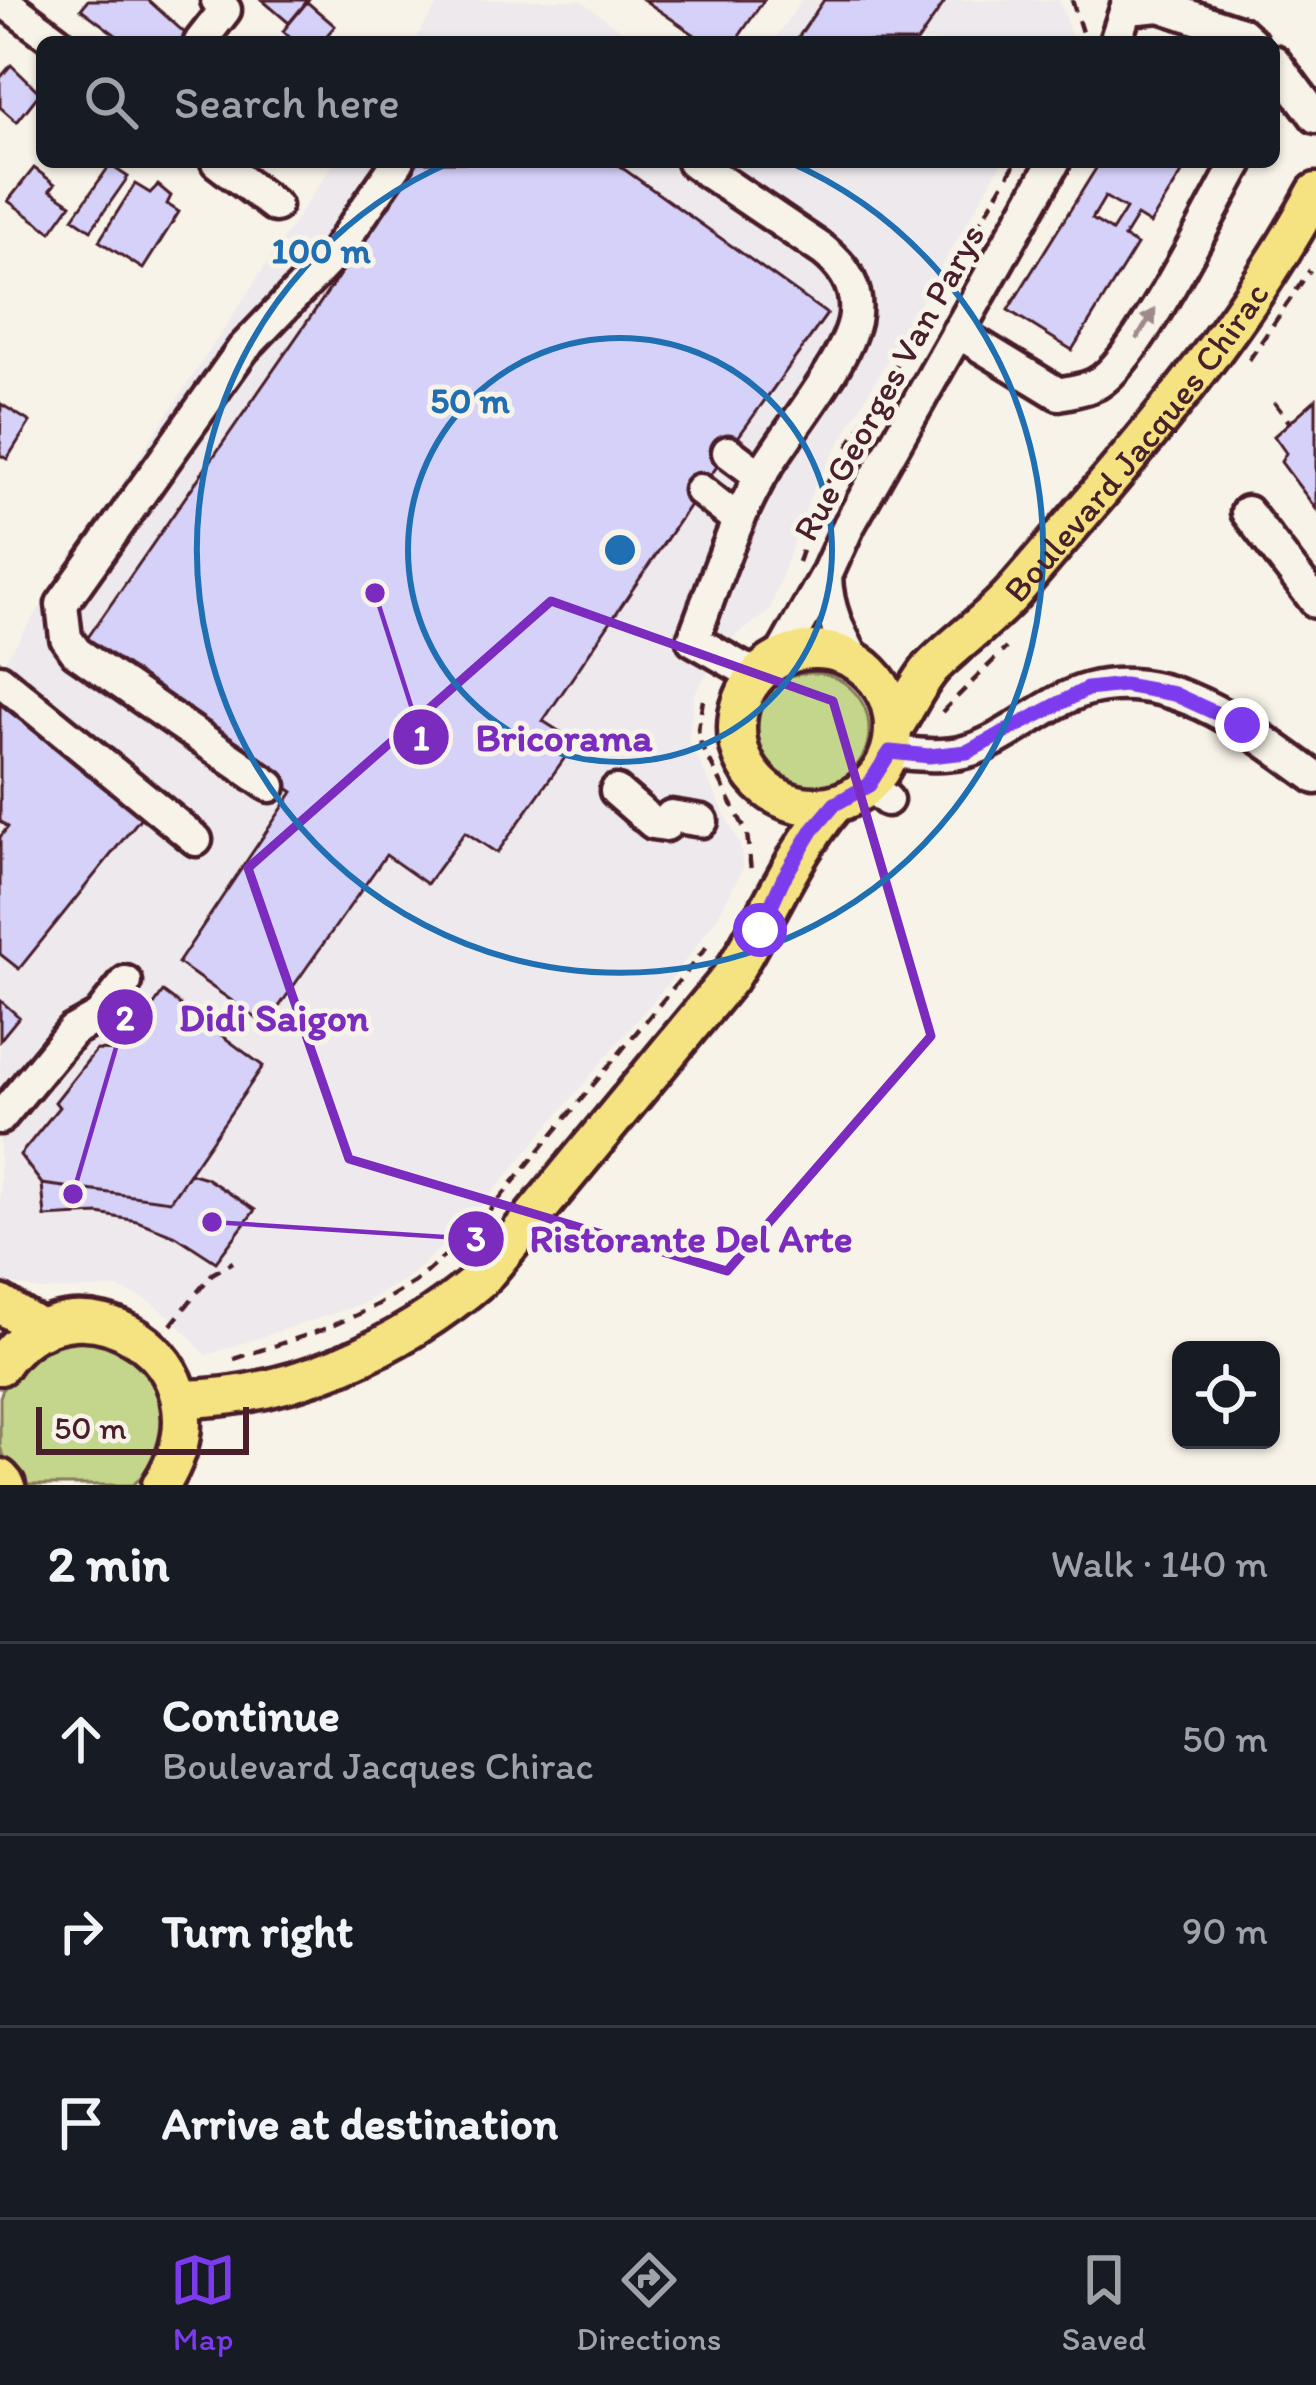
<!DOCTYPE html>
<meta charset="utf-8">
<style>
body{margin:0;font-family:Itim,sans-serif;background:#242831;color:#f1f3f6}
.controls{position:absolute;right:36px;bottom:36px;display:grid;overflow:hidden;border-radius:18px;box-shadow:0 3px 9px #0004}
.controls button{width:108px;height:108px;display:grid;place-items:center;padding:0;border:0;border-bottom:3px solid #363941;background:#171b24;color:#f1f3f6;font:60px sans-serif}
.scale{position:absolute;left:36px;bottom:30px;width:213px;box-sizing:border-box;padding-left:12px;border:6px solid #4a1f2b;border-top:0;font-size:33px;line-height:42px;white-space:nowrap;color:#4a1f2b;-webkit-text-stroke:9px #f7f3e8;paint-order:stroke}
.stop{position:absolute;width:36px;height:36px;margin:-27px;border:9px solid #7c3aed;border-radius:50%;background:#fff}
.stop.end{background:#7c3aed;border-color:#fff;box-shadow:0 3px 12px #0008}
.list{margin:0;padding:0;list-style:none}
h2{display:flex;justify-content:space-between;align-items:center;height:156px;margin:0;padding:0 48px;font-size:51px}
h2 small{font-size:39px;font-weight:400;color:#9ea1a6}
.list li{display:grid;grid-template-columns:78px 1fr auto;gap:36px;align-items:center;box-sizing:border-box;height:192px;padding:0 48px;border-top:3px solid #363941}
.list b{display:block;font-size:45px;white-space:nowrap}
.list p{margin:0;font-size:39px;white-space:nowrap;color:#9ea1a6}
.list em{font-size:39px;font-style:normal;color:#9ea1a6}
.icon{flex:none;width:66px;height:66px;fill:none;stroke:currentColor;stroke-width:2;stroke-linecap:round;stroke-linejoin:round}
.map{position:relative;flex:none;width:1316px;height:1485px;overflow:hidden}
.search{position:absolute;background:#171b24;box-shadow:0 3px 9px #0004;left:36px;right:36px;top:36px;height:132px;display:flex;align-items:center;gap:30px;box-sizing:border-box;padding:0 42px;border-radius:18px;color:#9ea1a6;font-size:45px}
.sheet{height:732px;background:#171b24}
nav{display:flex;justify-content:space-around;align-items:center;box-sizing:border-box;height:168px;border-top:3px solid #363941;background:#171b24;font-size:33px;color:#9ea1a6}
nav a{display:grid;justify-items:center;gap:6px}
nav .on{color:#7c3aed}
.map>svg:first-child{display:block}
.built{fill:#ede9ed}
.green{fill:#c4d68b;stroke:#877a5b;stroke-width:3}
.building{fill:#d5d1f9;stroke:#4a1f2b;stroke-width:3;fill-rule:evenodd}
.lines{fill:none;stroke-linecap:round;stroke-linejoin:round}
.minor-casing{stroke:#4a1f2b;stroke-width:39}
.major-casing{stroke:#4a1f2b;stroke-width:45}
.path{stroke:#4a1f2b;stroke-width:4.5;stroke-dasharray:12 9;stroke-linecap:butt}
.minor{stroke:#f7f3e8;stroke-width:30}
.major{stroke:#f5e382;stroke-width:36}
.oneway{fill:#a0898a}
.route{stroke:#7c3aed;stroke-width:15}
.marked{fill:none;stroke:#7b2cbf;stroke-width:9;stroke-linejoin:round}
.ring{fill:none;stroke:#1f6fb2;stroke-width:6}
.labels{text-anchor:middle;stroke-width:10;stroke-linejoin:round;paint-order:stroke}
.street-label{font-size:36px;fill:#4a1f2b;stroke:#f7f3e8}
.centre{fill:#1f6fb2;stroke:#f7f3e8;stroke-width:6}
.ring-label{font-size:36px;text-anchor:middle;font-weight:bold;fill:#1f6fb2;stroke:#f7f3e8;stroke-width:10;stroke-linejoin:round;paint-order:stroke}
.leader{fill:none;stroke:#7b2cbf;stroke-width:4.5}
.callout-dot{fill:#7b2cbf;stroke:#f7f3e8;stroke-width:4.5}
.mark-label{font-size:36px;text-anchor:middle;font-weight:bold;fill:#fff}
.callout-label{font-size:39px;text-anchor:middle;font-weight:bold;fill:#7b2cbf;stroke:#f7f3e8;stroke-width:10;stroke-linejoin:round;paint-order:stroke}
</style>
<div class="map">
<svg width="1316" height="1485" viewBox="0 0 1316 1485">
<rect width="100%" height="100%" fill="#f7f3e8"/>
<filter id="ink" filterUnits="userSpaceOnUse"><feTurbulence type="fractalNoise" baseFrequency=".00833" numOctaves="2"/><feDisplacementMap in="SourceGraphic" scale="24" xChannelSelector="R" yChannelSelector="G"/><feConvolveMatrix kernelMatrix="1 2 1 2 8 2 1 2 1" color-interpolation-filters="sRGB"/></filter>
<g filter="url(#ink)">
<path class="built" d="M441,0h139l56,42h-223z
M802,0h257l14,40 -300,2z
M334,162h668l-189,327 -44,122 -42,31 -32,51 -7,46 52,106 3,23 -25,48 -44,60 -208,248 -56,52 -48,28 -156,51 -36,-39 -26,-18 -27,-10 -78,2 -29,-7 -10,11v-626z"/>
<path class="green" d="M755 730a57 57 0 1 1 114 0a57 57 0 1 1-114 0Z
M77,1338c20,3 39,6 55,19 40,32 38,95 1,128h-109l-17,-20 -7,-18v-50l6,-16 43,-37z"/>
<path class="building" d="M88,0h60l40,36 -5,6h-58l-44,-33z
M262,0h46l-19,23z
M644,0h120l-29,42h-30z
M824,0h122l-29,42h-122z
M307,2l28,24 -14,16h-26l-12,-11z
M11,65l29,28 -23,29 -17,-15v-29z
M418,162h196l213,152 -127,176 -157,231 33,21 -79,111 -32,-21 -38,52 -41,-29 -120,170 -88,-62 115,-171 -211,-146z
M1100,162h89l-39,62 -13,-8 -13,21 13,8 -65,105 -64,-40zM1105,197l21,12 -14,22 -20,-12z
M110,165l18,12 -37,53 -18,-12z
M34,168l21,16 -5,6 21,14 -20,28 -43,-31z
M135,184l15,9 8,-8 13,11 -4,8 12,8 -36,57 -44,-28z
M1316,399v110l-35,-47 5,-9 -12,-17z
M1,404l29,18 -23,37 -7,-4z
M0,704l142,112 -123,153 -19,-15v-117l8,-10 -8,-6z
M163,992l100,74 -93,135 -128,-17 -22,-29 39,-48 -4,-5 41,-52 26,1z
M0,1000l19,17 -19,23z
M189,1173l17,5 49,32 -39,52 -40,-26 -39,-15 -38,-7 -54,3 -3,-33 128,17z"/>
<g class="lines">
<defs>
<path id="minor" d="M2,0l56,42
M1128,9l32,-3 81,27 10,9
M200,42l25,-32 -8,-10
M1115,42l14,-42
M1274,61l42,56
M217,162l58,44
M693,162l130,88c23,18 37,41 31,71 -10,45 -71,115 -95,158 -28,50 -45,107 -66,161l51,29 16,3
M957,332l102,62c11,-3 26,-4 37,-10 40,-20 116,-176 142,-222
M728,452l32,24
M700,490l38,30
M1247,512l69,90
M826,576c1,34 13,56 29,85
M779,659l47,-83 23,-51 205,-363
M0,680l196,160
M890,752c24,2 50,6 74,0 42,-10 83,-52 125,-63 83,-22 165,44 227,89
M869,785l18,15
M270,786l-194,-134 -10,-14 -4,-34 181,-255 92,-96 63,-91
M616,791l37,32 13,2
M671,816l31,5
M0,1118l72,-87 27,-15 27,-34"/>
<g id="major">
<circle cx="815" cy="728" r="78"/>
<path id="s1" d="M893,729c13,-19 24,-45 39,-62 26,-26 56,-46 81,-74 110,-128 222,-252 303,-401"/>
<path d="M0,1304l42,26"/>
<path d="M0,1366c71,-107 241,-6 161,119"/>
<path d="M181,1399c111,-1 219,-51 302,-122l246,-298c37,-58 61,-122 106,-175"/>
<path d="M0,1478l6,7"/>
</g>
</defs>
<use href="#minor" class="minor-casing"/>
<use href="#major" class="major-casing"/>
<path class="path" d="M1072,0l13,42
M1249,360l61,-90
M1274,402l16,21
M798,562l25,-72 193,-328
M703,700l-5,29 3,15 46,89 4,38
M942,712l64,-64
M171,1325l41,-51 21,-12
M234,1359l88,-29 46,-20 47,-28 57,-50 238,-289"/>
<use href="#minor" class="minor"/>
<use href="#major" class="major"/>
</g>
<defs><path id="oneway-solid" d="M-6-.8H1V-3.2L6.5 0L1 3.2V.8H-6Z" transform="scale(3)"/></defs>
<use class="oneway" href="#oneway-solid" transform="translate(1146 324) rotate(-58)"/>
</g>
<g class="lines" filter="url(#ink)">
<path class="route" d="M760,930l23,-51 29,-48 23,-27 34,-19 21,-33 39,4 38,-4 120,-63 37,-4 50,9 68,31"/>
</g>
<path class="marked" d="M551,601l282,100 98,335 -204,235 -378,-112 -101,-291z"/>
<g class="ring">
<circle cx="620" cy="550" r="212"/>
<path d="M789 162A423 423 0 1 1 451 162"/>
</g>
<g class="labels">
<g class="street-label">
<text transform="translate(888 382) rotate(-61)" y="13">Rue Georges Van Parys</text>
<text dy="13" stroke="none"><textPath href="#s1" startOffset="378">Boulevard Jacques Chirac</textPath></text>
</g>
</g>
<circle cx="620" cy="550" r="18" class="centre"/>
<g class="ring-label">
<text x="321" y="263">100 m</text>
<text x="470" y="413">50 m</text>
</g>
<path class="leader" d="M375 593L421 737M73 1194L125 1017M212 1222L476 1239"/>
<g class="callout-dot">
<circle cx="375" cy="593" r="12"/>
<circle cx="73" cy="1194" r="12"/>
<circle cx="212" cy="1222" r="12"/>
<circle cx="421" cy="737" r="30"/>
<circle cx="125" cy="1017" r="30"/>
<circle cx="476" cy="1239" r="30"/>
</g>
<g class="mark-label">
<text x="421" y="750">1</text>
<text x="125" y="1030">2</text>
<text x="476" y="1251">3</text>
</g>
<g class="callout-label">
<text x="564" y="751">Bricorama</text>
<text x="274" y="1031">Didi Saigon</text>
<text x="691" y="1252">Ristorante Del Arte</text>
</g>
</svg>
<div class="controls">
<button><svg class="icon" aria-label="locate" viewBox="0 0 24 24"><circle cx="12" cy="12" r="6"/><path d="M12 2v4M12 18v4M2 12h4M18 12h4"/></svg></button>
</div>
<div class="scale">50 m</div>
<div class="stop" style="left:760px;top:930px"></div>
<div class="stop end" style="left:1242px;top:725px"></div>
<div class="search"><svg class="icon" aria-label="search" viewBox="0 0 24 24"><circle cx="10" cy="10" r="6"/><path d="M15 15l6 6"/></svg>Search here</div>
</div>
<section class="sheet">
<h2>2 min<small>Walk · 140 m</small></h2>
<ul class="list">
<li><svg class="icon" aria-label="ahead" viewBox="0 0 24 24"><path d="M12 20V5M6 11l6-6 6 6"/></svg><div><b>Continue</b><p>Boulevard Jacques Chirac</p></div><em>50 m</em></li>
<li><svg class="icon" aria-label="right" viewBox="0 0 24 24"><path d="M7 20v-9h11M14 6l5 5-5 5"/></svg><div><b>Turn right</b></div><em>90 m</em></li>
<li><svg class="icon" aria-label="arrive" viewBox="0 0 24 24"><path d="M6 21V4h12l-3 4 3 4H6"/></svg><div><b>Arrive at destination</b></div></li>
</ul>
</section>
<nav>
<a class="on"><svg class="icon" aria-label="map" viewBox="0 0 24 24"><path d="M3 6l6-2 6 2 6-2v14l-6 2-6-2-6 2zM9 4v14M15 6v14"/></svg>Map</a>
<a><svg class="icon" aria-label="directions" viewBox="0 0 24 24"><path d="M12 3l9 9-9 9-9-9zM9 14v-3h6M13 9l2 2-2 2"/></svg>Directions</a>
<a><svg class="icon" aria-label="saved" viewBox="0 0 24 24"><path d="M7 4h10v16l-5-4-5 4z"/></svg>Saved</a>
</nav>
